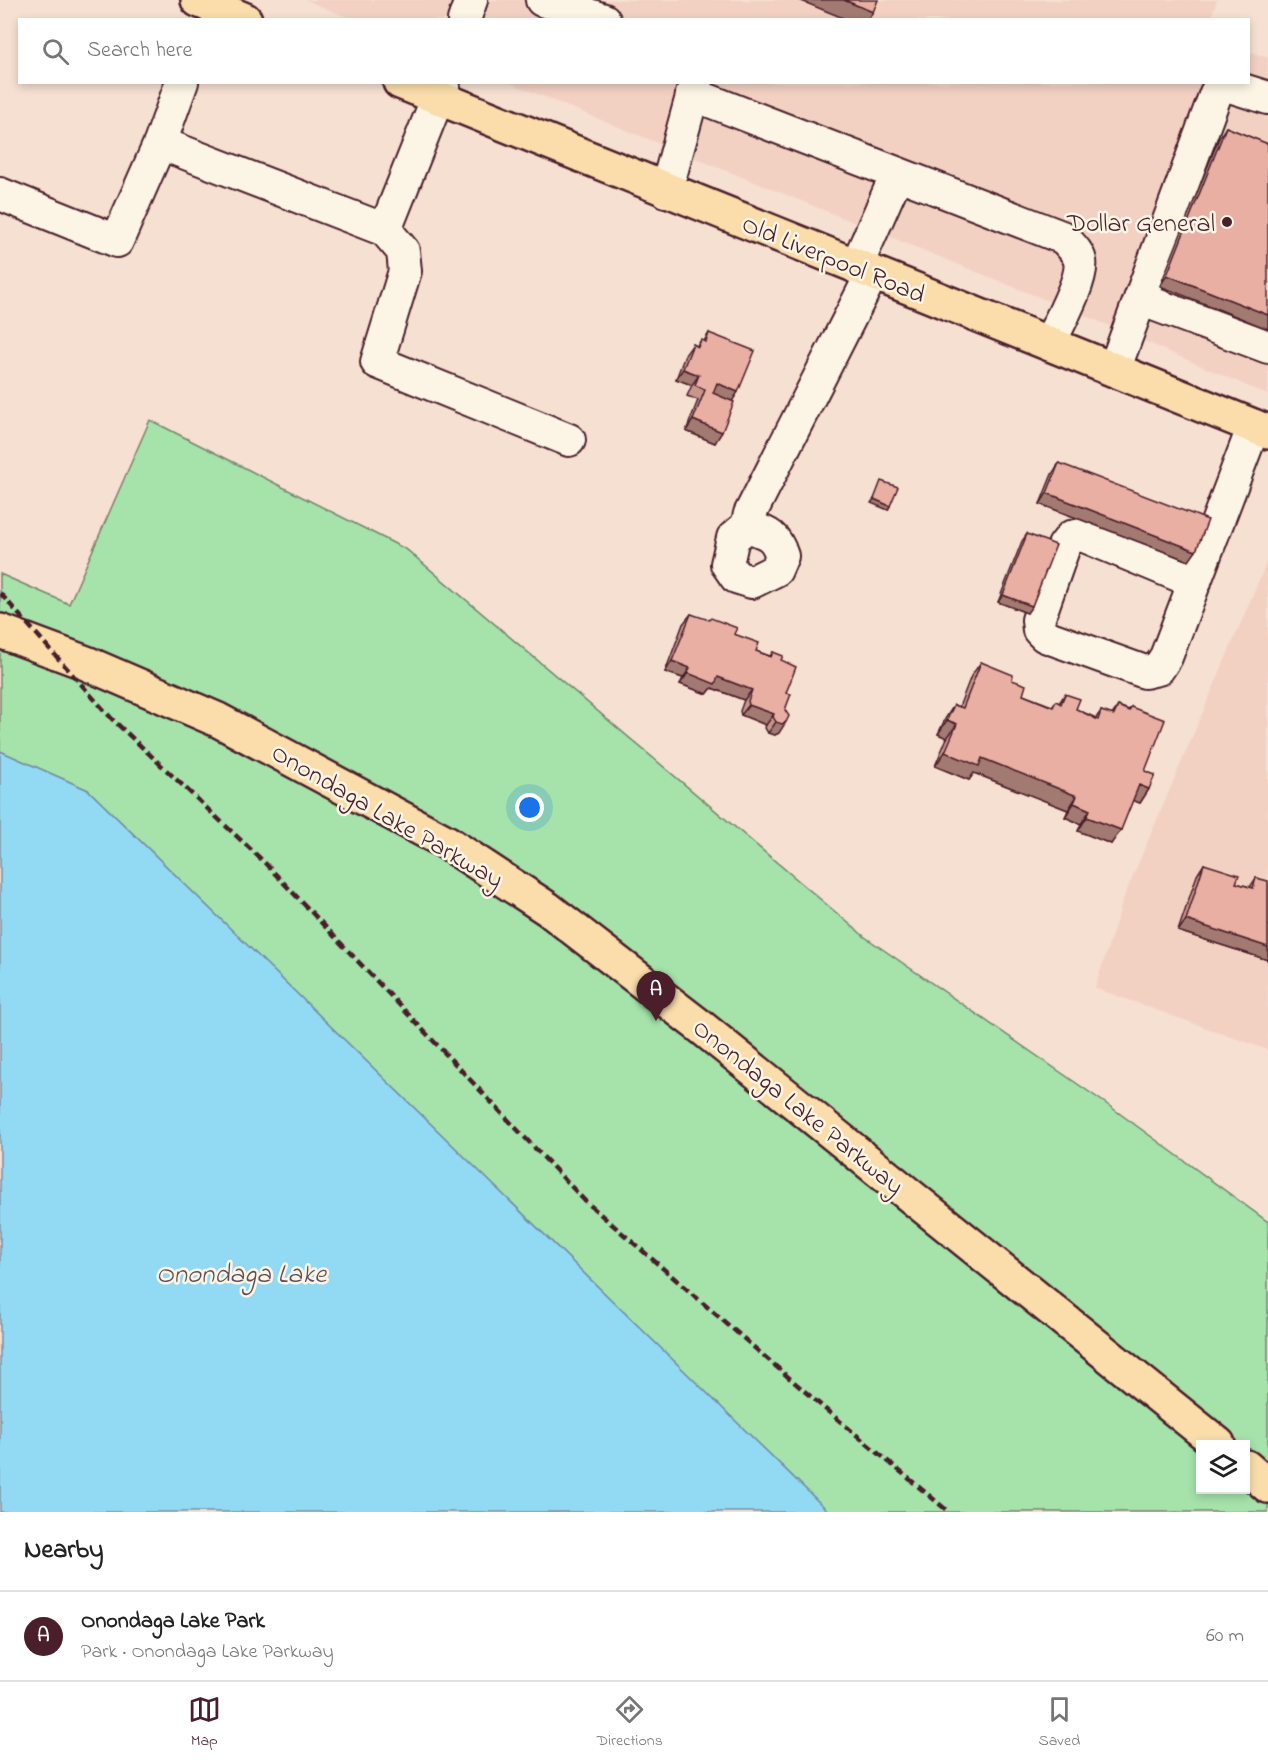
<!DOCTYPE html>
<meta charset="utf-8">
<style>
body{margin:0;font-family:"Indie Flower",sans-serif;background:#f2f2f2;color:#222}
.controls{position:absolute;right:18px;bottom:18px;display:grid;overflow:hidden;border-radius:0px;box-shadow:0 3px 9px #0003}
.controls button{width:54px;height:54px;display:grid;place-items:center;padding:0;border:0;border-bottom:2px solid #e0e0e0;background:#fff;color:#222;font:30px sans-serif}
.you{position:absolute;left:530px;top:808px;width:21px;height:21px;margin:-15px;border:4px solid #fff;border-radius:50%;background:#1a73e8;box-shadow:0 0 0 9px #1a73e833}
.badge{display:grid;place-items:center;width:39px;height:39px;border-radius:50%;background:#4a1f2b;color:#fff;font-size:20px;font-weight:700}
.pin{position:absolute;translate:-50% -50px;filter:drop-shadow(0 2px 3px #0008)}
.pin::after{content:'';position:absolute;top:32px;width:21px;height:18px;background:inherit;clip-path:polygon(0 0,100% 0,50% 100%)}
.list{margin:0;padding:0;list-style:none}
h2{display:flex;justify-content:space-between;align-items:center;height:78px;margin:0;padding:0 24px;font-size:26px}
h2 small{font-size:20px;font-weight:400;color:#767676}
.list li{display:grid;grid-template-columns:39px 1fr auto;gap:18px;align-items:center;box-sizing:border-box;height:90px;padding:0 24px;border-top:2px solid #e0e0e0}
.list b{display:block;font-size:22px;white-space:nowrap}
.list p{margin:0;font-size:20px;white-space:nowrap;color:#767676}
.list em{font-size:20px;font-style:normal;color:#767676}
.icon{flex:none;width:33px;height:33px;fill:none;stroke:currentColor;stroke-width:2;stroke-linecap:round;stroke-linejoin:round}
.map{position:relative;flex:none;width:1268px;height:1512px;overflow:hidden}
.search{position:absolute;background:#fff;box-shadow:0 3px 9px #0003;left:18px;right:18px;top:18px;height:66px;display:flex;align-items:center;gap:15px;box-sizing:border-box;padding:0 21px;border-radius:0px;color:#767676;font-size:22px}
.sheet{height:168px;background:#fff}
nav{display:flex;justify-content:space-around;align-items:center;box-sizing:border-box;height:84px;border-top:2px solid #e0e0e0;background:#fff;font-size:16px;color:#767676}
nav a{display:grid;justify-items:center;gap:3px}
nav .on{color:#4a1f2b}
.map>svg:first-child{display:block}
.built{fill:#f2d1c3}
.green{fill:#a5e3ab;stroke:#78816b;stroke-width:1.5;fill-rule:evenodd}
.water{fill:#92daf3;stroke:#758fa3;stroke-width:1.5}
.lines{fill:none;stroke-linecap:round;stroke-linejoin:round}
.minor-casing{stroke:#4a1f2b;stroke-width:36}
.major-casing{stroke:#4a1f2b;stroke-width:38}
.minor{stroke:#fcf5e5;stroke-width:32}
.major{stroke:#faddab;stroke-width:33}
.rail{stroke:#4a1f2b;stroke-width:4.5;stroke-dasharray:9 4.5;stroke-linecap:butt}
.wall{fill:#c8968b;stroke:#4a1f2b;stroke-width:1.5}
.shaded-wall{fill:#a27a71;stroke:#4a1f2b;stroke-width:1.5}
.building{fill:#e8afa2;stroke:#4a1f2b;stroke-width:1.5}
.poi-dot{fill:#4a1f2b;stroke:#fcf5e5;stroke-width:2}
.labels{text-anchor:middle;stroke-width:5;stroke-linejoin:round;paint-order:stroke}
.poi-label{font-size:26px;fill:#4a1f2b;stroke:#fcf5e5;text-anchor:end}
.street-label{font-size:26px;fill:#4a1f2b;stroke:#fcf5e5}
.water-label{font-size:27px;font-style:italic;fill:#5c4e5d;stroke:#fcf5e5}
</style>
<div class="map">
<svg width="1268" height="1512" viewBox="0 0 1268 1512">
<rect width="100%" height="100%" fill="#f6e0d1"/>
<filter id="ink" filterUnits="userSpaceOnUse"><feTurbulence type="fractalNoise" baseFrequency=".0167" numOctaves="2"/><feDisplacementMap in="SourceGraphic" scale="12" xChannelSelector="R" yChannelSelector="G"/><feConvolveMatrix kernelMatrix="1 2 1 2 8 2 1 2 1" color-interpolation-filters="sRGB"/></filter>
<g filter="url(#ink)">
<path class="built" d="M306,0h911l-7,20h-856z
M1249,51l19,7v337l-170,-74 -588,-238 738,-1z
M1268,559v491l-173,-62 29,-91z"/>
<path class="green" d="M150,420l257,130 458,387 243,168 160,117v290h-439l-741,-722 -88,-39v-177l69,30zM1200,1444h46v46h-46z"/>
<path class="water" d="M0,751l88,39 741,722h-829z"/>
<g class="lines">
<defs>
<path id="minor" d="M542,0l62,20
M464,20l7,-20
M692,94l372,144c6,7 14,14 16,23 4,17 -23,66 -31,83
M160,143l225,87 59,-148
M666,191l30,-109
M0,194l117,47 43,-98 22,-61
M385,230l18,21 2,20 -28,91 192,78
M856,267l41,-93
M1140,299l128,48
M1114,370l102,-277 7,-7h7l38,12
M747,526c20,7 28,8 35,30l-6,14 -24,12 -16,-5 -9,-13 6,-26 14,-12 3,-12 122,-240
M1195,582l-113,-47 -11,2 -7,9 -26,74 1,10 6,6 100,36 13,-3 8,-12 88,-231"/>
<path id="major" d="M198,0l47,20
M400,82l868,350
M0,631l86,32 132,57 228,122 102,67 153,118 517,417
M1246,1467l22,19"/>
</defs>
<use href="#minor" class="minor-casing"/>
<use href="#major" class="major-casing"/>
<use href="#minor" class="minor"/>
<use href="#major" class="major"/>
<path class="rail" d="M0,593l112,126 151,142 321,339 240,208 125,104"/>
</g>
<path class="wall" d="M1226,127l42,17 -108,142 59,-148z
M709,333l23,68 -17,42 -29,-12 12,-31 -11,-4 5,-11 -16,-6 9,-24 8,-11 4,2 4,-6 3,1z
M1059,463l130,98 -149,-57 12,-30z
M1027,534v79l-29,-11 24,-61z
M691,614l43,20 22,17 14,5 3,-4 8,8 5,33 -1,17 -6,23 -4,2 -7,-2 -3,-5 1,-3 -25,-10 -1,-4 4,-11 -32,-12 -5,6 -27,-10 3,-6 -18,-6 18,-48z
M981,662l31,18 11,15 29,11 4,-5 3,2 6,-9 11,15 20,9 5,-7 11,4 6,-9 11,4 2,-3 18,82 -9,14 -7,-3 -22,44 -33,-13 3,-7 -16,-7 3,-7 -94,-37 -5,7 -34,-14 12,-28 -9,-4 7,-15 9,-14 5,2 12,-31z
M1204,864l32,19 14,4 6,-9 12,3v79l-90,-29 19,-56z"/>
<path class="shaded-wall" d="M799,0h45l29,12 -5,8h-20z
M1167,275l101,40v14l-108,-43z
M683,369l16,6 -7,10 -16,-6z
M717,383l21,9 -7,11 -21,-9z
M693,420l29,12 -7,11 -29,-12z
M1047,493l149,58 -7,10 -149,-57z
M874,499l16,7 -2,4 -17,-7z
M1003,595l29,11 -5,7 -29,-11z
M672,661l18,7 -7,10 -18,-6z
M688,673l30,4 34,13 -8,10 -32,-12 -5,6 -27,-10z
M749,705l25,9 -8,11 -25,-10z
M947,720l10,4 -10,14 -9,-4z
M776,722h10l-7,11 -4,2 -7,-2z
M945,752l37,6 95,38 -9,14 -94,-37 -5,7 -34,-14z
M1139,785l10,4 -9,14 -11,-4z
M1074,803l16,7 -9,14 -16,-7z
M1087,817l34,13 -10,14 -33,-13z
M1186,920l82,27v13l-90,-29z"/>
<path class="building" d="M844,0h34l-5,12z
M1226,127l42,17v171l-101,-40z
M709,333l46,18 -17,41 -21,-9 -4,10 21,9 -12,30 -29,-12 12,-30 -10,-5 4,-10 -16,-6 10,-25 5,3 3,-7 5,2z
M1059,463l149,57 -12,31 -149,-58z
M881,481l17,6 -8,19 -16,-7z
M1027,534l29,11 -24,61 -29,-11z
M691,614l18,6 2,-2 26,10 -3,6 25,9 -3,8 15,6 2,-5 10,4 -2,4 15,7 -10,26 5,1 -6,16 4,6 -3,6 -4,2 -6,-2 -3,-5 1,-3 -25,-9 -1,-4 4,-11 -34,-13 -3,7 -27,-11 2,-5 -18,-7z
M981,662l32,13 -1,5 14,5 -3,10 30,12 3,-6 5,3 4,-10 15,5 -4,10 22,11 3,-9 13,4 4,-9 11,5 2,-4 34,13 -20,51 10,4 -6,14 -10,-4 -18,45 -34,-13 3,-7 -16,-7 3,-7 -95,-38 -3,8 -34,-14 12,-28 -10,-4 7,-15 9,3z
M1204,864l35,11 -3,8 17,5 3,-10 12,3v66l-82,-27z"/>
</g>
<circle class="poi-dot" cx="1227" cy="222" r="6"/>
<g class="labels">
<g class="poi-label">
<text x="1215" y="231">Dollar General</text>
</g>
<g class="street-label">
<text transform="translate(834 258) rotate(22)" y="9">Old Liverpool Road</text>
<text transform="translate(388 815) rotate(30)" y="9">Onondaga Lake Parkway</text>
<text transform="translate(799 1106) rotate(39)" y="9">Onondaga Lake Parkway</text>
</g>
<g class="water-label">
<text x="241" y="1282">Onondaga Lake</text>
</g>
</g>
</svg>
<div class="controls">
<button><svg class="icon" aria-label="layers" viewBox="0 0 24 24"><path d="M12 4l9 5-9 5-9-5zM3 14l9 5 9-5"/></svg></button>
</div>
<div class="you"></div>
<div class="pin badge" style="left:656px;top:1021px">A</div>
<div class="search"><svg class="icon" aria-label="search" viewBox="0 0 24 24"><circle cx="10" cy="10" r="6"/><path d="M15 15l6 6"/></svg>Search here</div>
</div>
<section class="sheet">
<h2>Nearby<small></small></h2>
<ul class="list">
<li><span class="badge">A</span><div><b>Onondaga Lake Park</b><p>Park · Onondaga Lake Parkway</p></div><em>60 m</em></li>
</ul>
</section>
<nav>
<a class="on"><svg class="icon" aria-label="map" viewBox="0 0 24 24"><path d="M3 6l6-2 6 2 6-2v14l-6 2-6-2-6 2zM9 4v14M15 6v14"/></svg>Map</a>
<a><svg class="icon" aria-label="directions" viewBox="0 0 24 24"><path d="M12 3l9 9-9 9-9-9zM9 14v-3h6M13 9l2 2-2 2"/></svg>Directions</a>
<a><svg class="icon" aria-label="saved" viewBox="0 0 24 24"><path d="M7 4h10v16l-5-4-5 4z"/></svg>Saved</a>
</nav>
